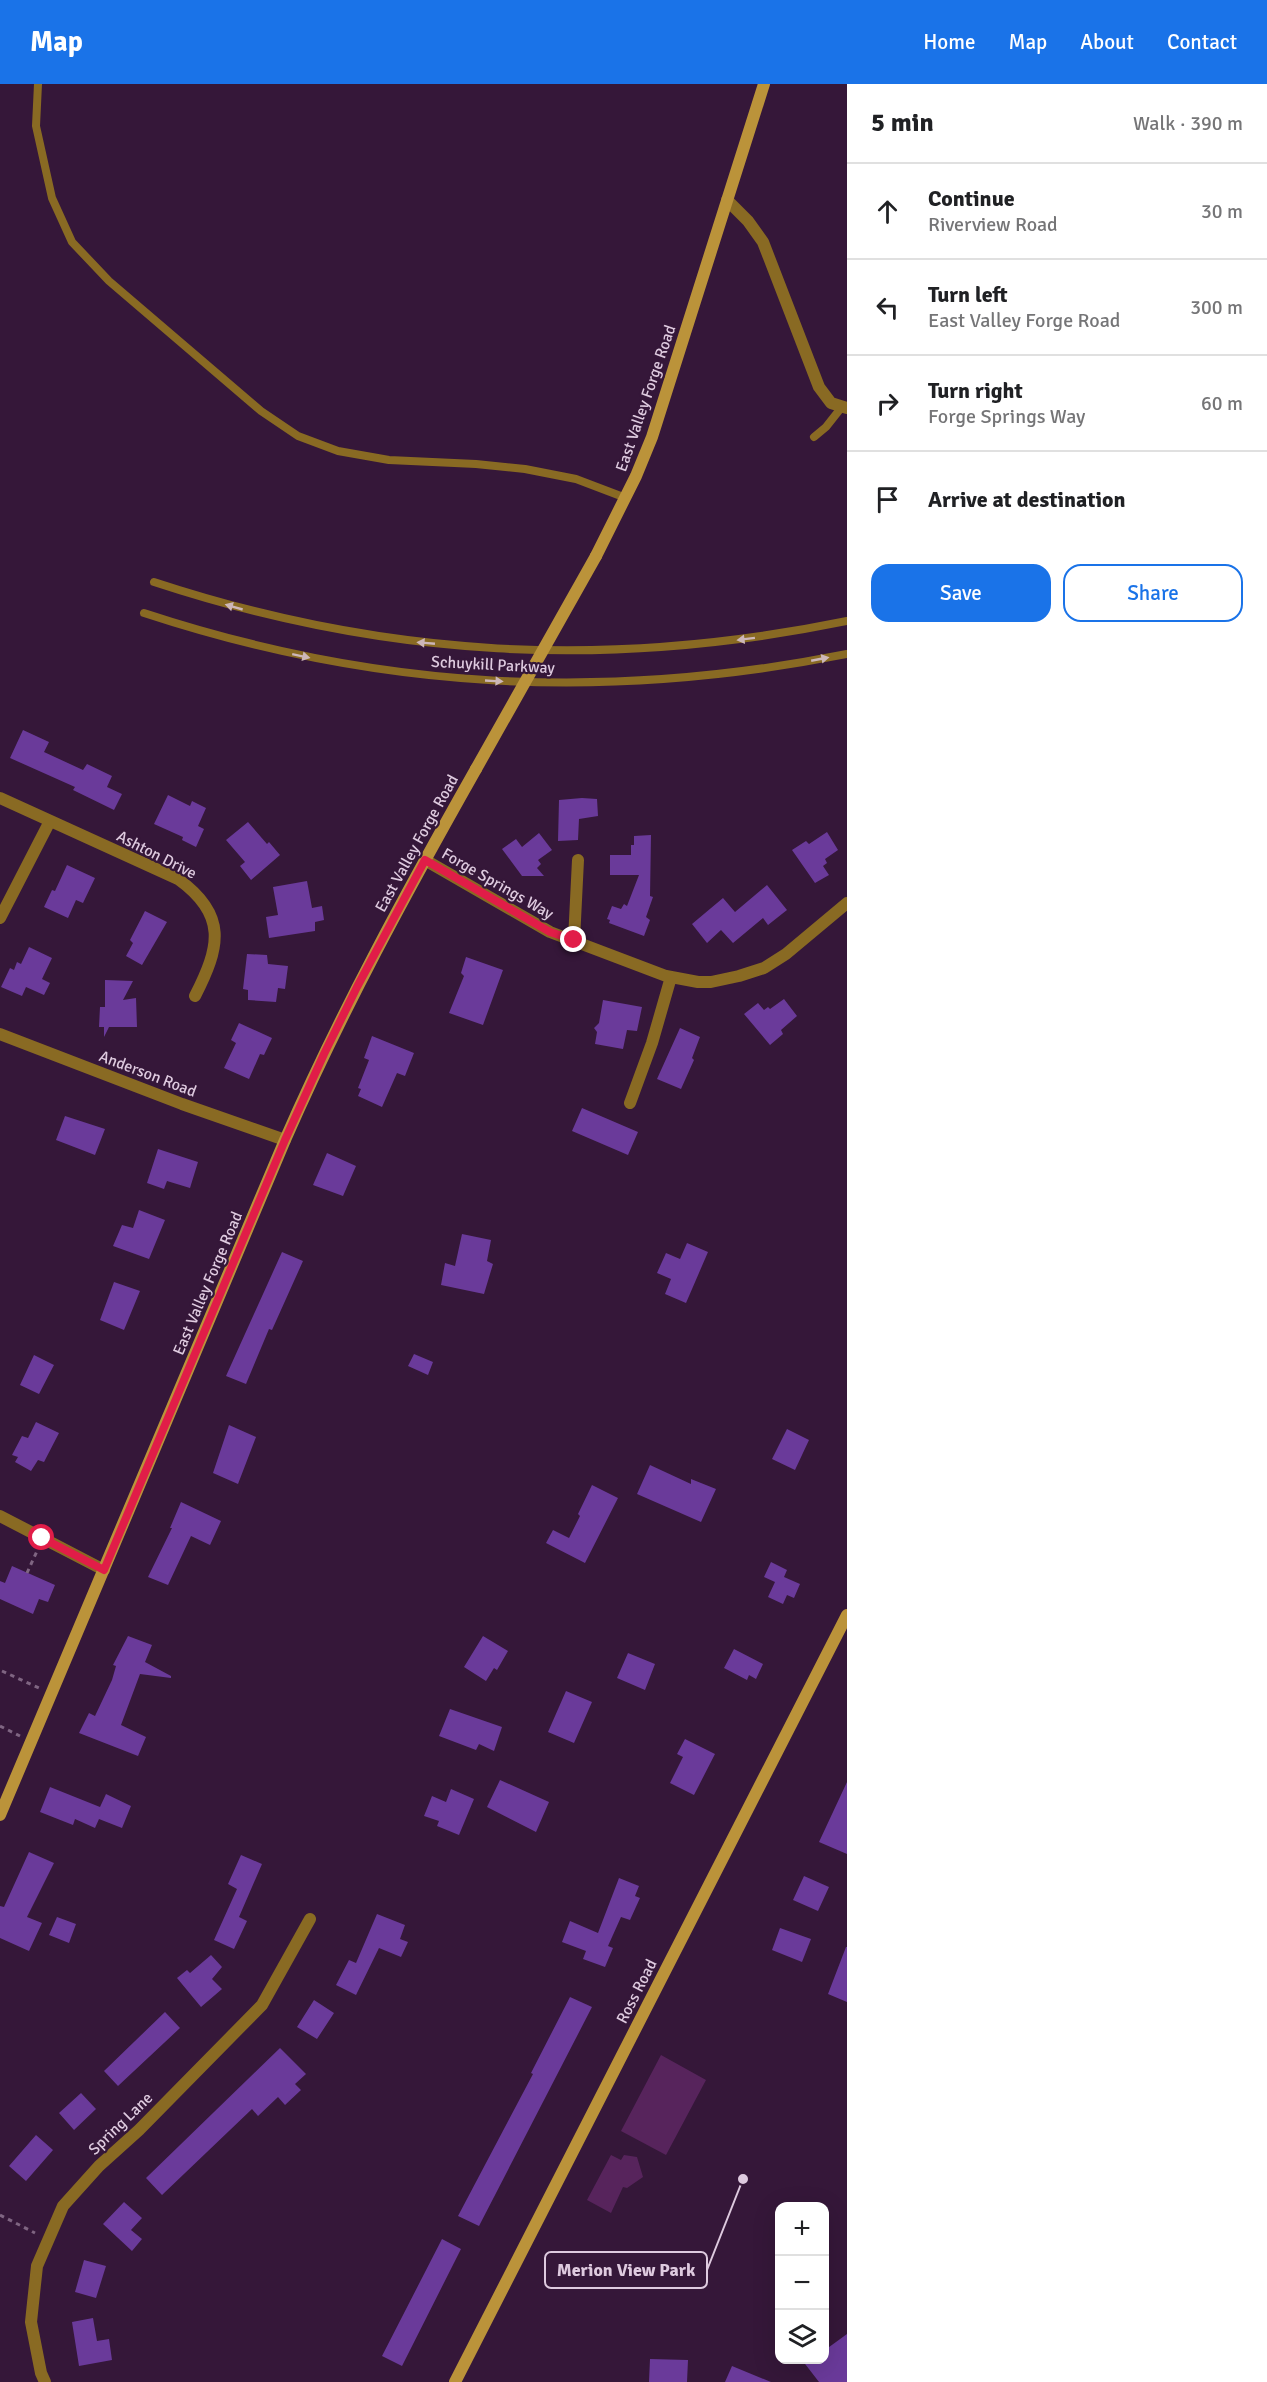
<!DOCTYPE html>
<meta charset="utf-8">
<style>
body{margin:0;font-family:Signika,sans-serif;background:#f6f6f6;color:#202124}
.controls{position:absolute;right:18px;bottom:18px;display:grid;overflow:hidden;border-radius:12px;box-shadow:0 6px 24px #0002}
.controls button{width:54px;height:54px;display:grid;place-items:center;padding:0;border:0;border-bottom:2px solid #e0e0e0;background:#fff;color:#202124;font:30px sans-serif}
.stop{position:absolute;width:18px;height:18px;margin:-14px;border:4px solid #e11d48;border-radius:50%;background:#fff}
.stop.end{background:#e11d48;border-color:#fff;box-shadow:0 2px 6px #0008}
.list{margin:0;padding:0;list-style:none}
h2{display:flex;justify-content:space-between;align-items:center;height:78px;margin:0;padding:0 24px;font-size:26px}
h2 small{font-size:20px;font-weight:400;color:#757577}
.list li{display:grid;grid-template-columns:39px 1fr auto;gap:18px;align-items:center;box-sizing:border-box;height:96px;padding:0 24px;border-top:2px solid #e0e0e0}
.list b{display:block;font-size:22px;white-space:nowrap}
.list p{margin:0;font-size:20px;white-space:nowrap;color:#757577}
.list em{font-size:20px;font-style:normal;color:#757577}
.actions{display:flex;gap:12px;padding:18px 24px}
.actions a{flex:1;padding:14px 0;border:2px solid #1a73e8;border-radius:18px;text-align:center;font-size:21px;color:#1a73e8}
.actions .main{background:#1a73e8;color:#fff}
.icon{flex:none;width:33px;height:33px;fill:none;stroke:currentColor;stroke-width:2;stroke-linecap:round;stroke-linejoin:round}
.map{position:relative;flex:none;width:847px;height:2298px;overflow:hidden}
header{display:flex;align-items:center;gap:36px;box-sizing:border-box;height:84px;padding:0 30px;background:#1a73e8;color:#fff}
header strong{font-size:28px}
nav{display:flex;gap:33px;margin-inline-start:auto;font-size:21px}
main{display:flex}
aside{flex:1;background:#fff}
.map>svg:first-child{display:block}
.green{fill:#57245c}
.building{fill:#6a3a9a}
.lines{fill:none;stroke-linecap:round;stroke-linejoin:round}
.path{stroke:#7f6582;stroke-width:3;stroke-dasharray:4.5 4.5;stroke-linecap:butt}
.lane{stroke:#896a23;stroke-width:8}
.street{stroke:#896a23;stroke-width:12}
.secondary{stroke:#bb933a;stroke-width:12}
.secondary-bridge{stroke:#bb933a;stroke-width:12}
.oneway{fill:#cdb7b9}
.route{stroke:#e11d48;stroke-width:8}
.labels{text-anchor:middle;stroke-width:4.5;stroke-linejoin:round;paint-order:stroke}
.street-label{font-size:16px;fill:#decadf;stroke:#351739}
.leader{fill:none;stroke:#decadf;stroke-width:2}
.callout-dot{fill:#decadf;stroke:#351739;stroke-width:2}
.callout{fill:#351739;stroke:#decadf;stroke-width:2}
.callout-label{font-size:18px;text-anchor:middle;font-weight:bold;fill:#decadf}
</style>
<header>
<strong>Map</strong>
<nav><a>Home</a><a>Map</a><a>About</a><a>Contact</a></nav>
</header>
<main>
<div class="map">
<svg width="847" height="2298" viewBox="0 0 847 2298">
<rect width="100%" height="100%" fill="#351739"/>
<path class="green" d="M661,1971l45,25 -40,75 -45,-24z
M611,2071l10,5 3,-5 13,2 6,20 -16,11 -4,-1 -12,26 -24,-13z"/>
<path class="building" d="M23,646l26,12 -5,10 39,18 4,-6 25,12 -5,11 15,7 -8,16 -41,-20 2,-3 -65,-29z
M168,711l22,11 2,-5 14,7 -8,18 6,3 -8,18 -14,-7 1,-3 -29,-13z
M582,714l15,1 1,17 -19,3 -1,21 -20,1 1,-41z
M248,738l19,22 2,-2 11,13 -29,25 -11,-14 5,-4 -19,-22z
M827,748l11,18 -13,9 2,4 -4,3 6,9 -14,8 -23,-33 14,-9 3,3z
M539,749l13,17 -14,10 3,4 -4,4 7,8h-22l-20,-27 14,-10 6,8z
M651,751l-1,61 3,1 -7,20 4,3 -6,16 -35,-13 1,-3 -3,-1 5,-13 9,3 3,-5 3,2 12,-31h-29v-20h21v-10h3v-9z
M67,781l28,13 -12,25 -7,-3 -8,18 -24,-11 8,-17 3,1z
M307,797l5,27 10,-2 2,14 -9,2v9l-46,7 -3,-21 12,-2 -5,-28z
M767,801l20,25 -19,15 -5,-7 -30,25 -12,-13 -14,13 -15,-19 31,-26 12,14z
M145,827l22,11 -25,43 -16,-9 7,-13 -3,-3z
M29,863l23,11 -10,21 8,4 -6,12 -18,-8 -4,9 -21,-9 9,-19 4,2 3,-8 4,2z
M247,870l20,1 1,9 20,2 -3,23 -7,-1 -2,14 -28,-2v-10l-5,-1z
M466,873l37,13 -20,55 -34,-12 15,-37 -3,-3z
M105,896l28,1 -10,19 13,-2 1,29h-28l-5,10v-10h-5l1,-20h5z
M784,915l13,17 -16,14 2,4 -13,11 -26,-31 14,-11 6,7 4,-3 2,2z
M603,916l39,7 -5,24 -10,-1 -4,19 -28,-5 2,-12 -3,-4 5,-5z
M239,939l33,15 -8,17 -4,-1 -11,25 -25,-11 12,-25 -5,-3z
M680,944l20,9 -8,21 2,2 -13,29 -24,-10z
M372,952l42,17 -9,23 -8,-3 -15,34 -24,-11 3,-7 -3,-1 11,-28 -5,-2z
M582,1024l56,24 -10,23 -56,-24z
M65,1032l40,13 -10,26 -39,-15z
M158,1065l40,13 -8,26 -23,-7 -3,8 -17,-6z
M327,1069l29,13 -13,30 -30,-11z
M139,1126l26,10 -16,39 -36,-13 9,-21 11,3z
M462,1150l29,6 -4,21 6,3 -9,30 -43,-9 4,-22 10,3z
M687,1159l21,9 -22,51 -21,-9 6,-15 -14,-6 9,-20 14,6z
M282,1168l21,9 -31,69 -3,-1 -23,55 -20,-8z
M114,1198l26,9 -16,39 -24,-10z
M414,1270l19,8 -5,13 -20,-9z
M34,1271l20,10 -15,29 -19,-9z
M36,1338l23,11 -15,29 -6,-2 -7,11 -16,-9 3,-5 -6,-2 10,-19 6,2z
M229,1341l27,12 -18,47 -25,-11z
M787,1345l22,11 -14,30 -23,-11z
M650,1381l41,19v-5l25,10 -15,33 -64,-28z
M592,1401l26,13 -33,65 -39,-20 7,-13 16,8 11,-22 -2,-2z
M181,1418l40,19 -11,24 -19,-9 -23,49 -20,-8 24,-49h-2z
M771,1478l16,8 -3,7 16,7 -6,14 -7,-3 -4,9 -15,-7 7,-15 -11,-5z
M12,1482l43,19 -7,17 -9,-3 -6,15 -33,-15v-18l5,2z
M128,1552l24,9 -7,17 26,14v2l-31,-4 -19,51 25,12 -8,19 -59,-23 10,-20 6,3 17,-36 4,-14 -3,-1z
M483,1552l25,15 -11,19 -3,-2 -8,13 -22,-14z
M734,1565l29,15 -7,15 -7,-4 -2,5 -23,-12z
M628,1569l27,11 -10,26 -28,-12z
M566,1607l26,11 -18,41 -26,-11z
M450,1625l52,18 -8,24 -15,-7 -3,6 -37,-14z
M685,1655l30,15 -21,41 -24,-12 13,-26 -6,-3z
M500,1696l49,22 -13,30 -49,-25z
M847,1698v72l-28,-12z
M50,1703l50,20 6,-13 25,12 -9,22 -23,-9 -4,9 -20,-9 -2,6 -33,-13z
M451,1705l23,10 -15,36 -22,-9 2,-5 -15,-5 8,-20 14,6z
M29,1768l25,11 -27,54 15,6 -13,28 -29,-13v-32l4,1z
M241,1771l21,9 -23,53 8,4 -13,28 -20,-9 23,-51 -9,-5z
M804,1792l25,11 -11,24 -25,-11z
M619,1794l20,8 -4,10 5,2 -10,22 -9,-3 -13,29 5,2 -8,19 -22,-8 3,-8 -24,-9 8,-21 28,12z
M377,1830l28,11 -5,14 8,3 -7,15 -22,-9 -23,47 -20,-10 13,-25 7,3z
M57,1833l19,7 -7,19 -20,-8z
M780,1844l31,11 -9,23 -30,-12z
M846,1863h1v55l-19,-8z
M211,1871l11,12 -10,12 10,10 -21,18 -24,-29 10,-8 3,3z
M570,1913l22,10 -113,219 -21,-10 75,-142 -2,-1z
M314,1916l20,13 -17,26 -20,-12z
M165,1928l15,16 -62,58 -14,-15z
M280,1964l26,26 -11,10 6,6 -16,15 -7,-8 -20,19 -6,-7 -90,86 -16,-17z
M81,2009l15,16 -22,21 -15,-17z
M36,2051l17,15 -27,31 -17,-15z
M124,2118l18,16 -11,12 11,9 -10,12 -29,-27z
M442,2155l19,10 -59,117 -20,-10z
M84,2176l22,6 -10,32 -21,-6z
M93,2234l4,23 12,-2 3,21 -33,6 -7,-44z
M847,2250v48h-28l-17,-22h23v-10z
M650,2275l38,1 -1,22h-38z
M732,2282l39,16h-46z"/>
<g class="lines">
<path class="path" d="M27,1489l10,-22
M2,1587l37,17
M0,1642l20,10
M0,2131l35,18"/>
<path class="lane" d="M38,0l-2,42 16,72 20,44 37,39 152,130 37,25 40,15 51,9 87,4 49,5 51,10 50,19
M814,353l12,-10 15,-19
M154,498c231,76 454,88 693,39
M144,529c234,77 461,89 703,41"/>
<path class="street" d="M727,116l21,21 15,21 56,145 12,16 16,5
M0,714l178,81c50,36 42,68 17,117
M425,776l125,72 116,44 32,6h13l28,-6 25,-8 22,-14 61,-51
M0,834l50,-97
M574,856l4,-80
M0,950l182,70 103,36
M630,1019l22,-60 19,-66
M0,1432l104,54
M45,2298l-4,-9 -10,-51 2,-19 4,-37 26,-60 36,-40 40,-36 123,-125 48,-86"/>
<path class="secondary" d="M596,472l40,-80 16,-39 112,-353
M0,1731l285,-675c56,-128 122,-249 191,-371
M455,2298l392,-767"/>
<path class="secondary-bridge" d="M476,685l120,-213"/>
</g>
<defs><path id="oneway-solid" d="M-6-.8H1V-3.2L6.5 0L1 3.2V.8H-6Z" transform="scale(1.5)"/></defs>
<g class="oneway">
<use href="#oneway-solid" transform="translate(234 523) rotate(-164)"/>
<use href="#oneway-solid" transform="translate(746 555) rotate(173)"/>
<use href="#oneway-solid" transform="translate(426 559) rotate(-175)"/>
<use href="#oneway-solid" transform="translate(301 572) rotate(12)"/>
<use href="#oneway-solid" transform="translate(820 575) rotate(-11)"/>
<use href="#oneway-solid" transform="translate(494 597) rotate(3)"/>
</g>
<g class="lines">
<path class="route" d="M42,1454l62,32 181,-430 39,-86 33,-67 68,-127 125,72 24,8"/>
</g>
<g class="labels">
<g class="street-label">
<text transform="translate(645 314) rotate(-71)" y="6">East Valley Forge Road</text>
<text transform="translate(493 580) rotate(3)" y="6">Schuykill Parkway</text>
<text transform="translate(416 759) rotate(-61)" y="6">East Valley Forge Road</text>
<text transform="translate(157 770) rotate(27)" y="6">Ashton Drive</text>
<text transform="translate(498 799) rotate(30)" y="6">Forge Springs Way</text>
<text transform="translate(148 989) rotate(21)" y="6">Anderson Road</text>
<text transform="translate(207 1199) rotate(-67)" y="6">East Valley Forge Road</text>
<text transform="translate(636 1907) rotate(-63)" y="6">Ross Road</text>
<text transform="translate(120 2039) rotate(-44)" y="6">Spring Lane</text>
</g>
</g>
<path class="leader" d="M743 2095L707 2186"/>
<circle class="callout-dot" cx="743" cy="2095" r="6"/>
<rect class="callout" x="545" y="2168" width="162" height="36" rx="6"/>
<g class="callout-label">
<text x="626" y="2192">Merion View Park</text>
</g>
</svg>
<div class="controls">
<button>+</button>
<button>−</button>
<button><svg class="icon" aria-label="layers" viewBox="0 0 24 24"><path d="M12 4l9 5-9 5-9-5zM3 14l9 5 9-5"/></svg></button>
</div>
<div class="stop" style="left:42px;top:1454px"></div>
<div class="stop end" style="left:574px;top:856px"></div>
</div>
<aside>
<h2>5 min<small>Walk · 390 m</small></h2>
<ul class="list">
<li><svg class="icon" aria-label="ahead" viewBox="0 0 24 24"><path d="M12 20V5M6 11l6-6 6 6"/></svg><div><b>Continue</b><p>Riverview Road</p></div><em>30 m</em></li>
<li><svg class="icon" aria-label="left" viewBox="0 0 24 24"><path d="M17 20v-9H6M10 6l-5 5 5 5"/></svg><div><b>Turn left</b><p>East Valley Forge Road</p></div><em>300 m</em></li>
<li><svg class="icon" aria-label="right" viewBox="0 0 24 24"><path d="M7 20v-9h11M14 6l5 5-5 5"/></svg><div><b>Turn right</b><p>Forge Springs Way</p></div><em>60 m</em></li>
<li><svg class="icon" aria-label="arrive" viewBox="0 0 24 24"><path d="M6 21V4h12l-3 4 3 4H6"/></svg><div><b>Arrive at destination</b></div></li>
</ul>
<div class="actions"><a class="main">Save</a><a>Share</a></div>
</aside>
</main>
